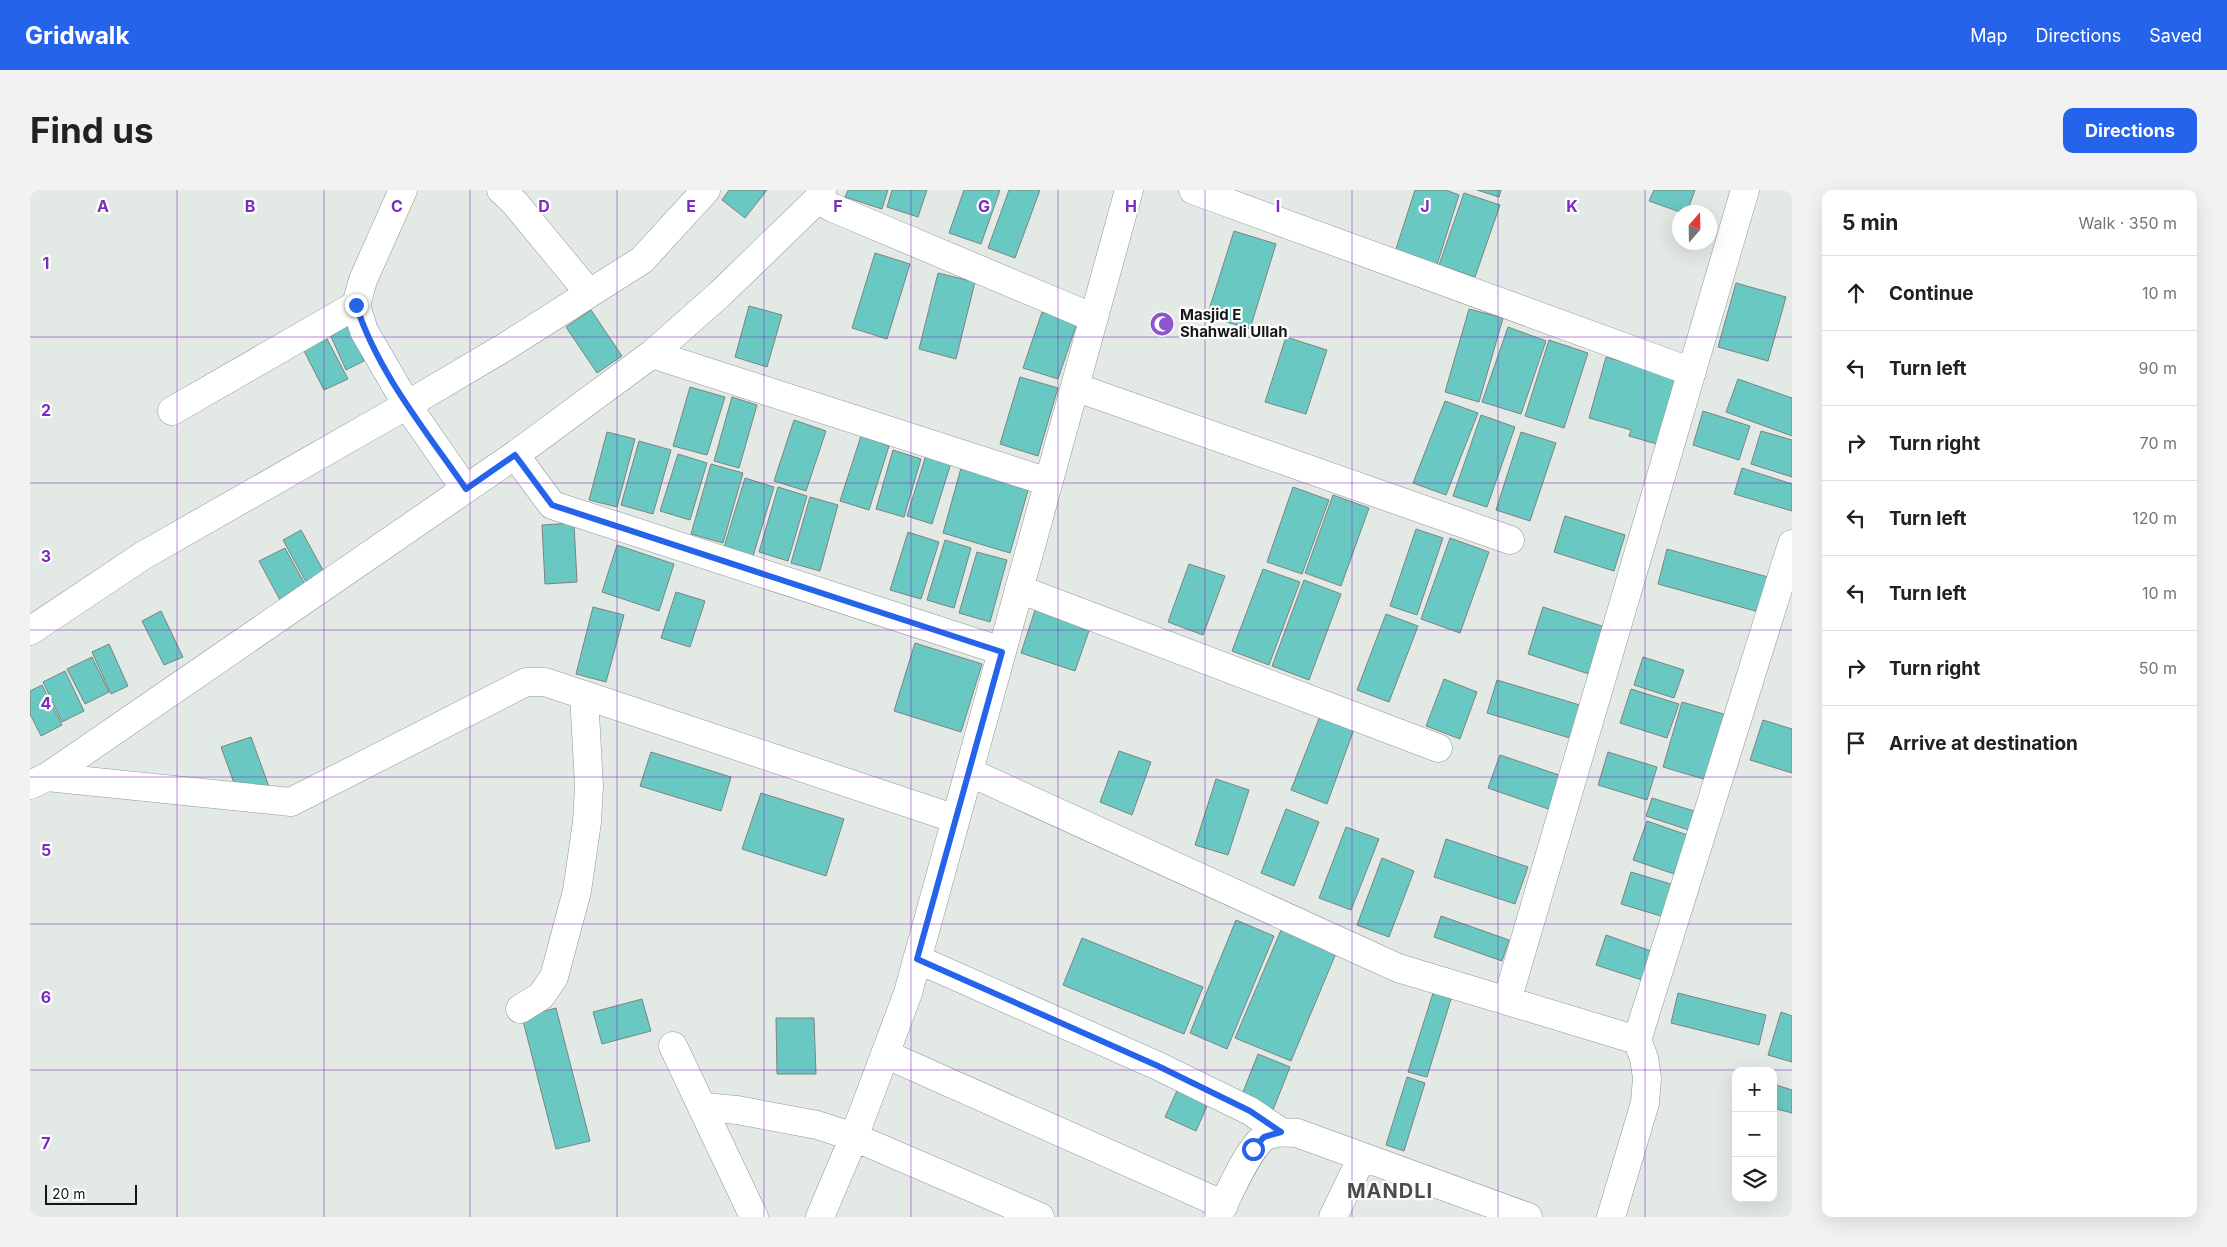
<!DOCTYPE html>
<meta charset="utf-8">
<style>
body{margin:0;font-family:Inter,sans-serif;background:#f2f2f2;color:#202124}
.controls{position:absolute;right:15px;bottom:15px;display:grid;overflow:hidden;border-radius:10px;box-shadow:0 5px 20px #0002}
.controls button{width:45px;height:45px;display:grid;place-items:center;padding:0;border:0;border-bottom:1px solid #e0e0e0;background:#fff;color:#202124;font:25px sans-serif}
.compass{position:absolute;left:1642px;top:15px;width:45px;height:45px;border-radius:50%;background:#fff;box-shadow:0 5px 20px #0002;rotate:20deg}
.scale{position:absolute;left:15px;bottom:12px;width:92px;box-sizing:border-box;padding-left:5px;border:2px solid #141715;border-top:0;font-size:14px;line-height:18px;white-space:nowrap;color:#141715;-webkit-text-stroke:4px #fff;paint-order:stroke}
.stop{position:absolute;width:15px;height:15px;margin:-11px;border:4px solid #2563eb;border-radius:50%;background:#fff}
.stop.end{background:#2563eb;border-color:#fff;box-shadow:0 1px 5px #0008}
.list{margin:0;padding:0;list-style:none}
h2{display:flex;justify-content:space-between;align-items:center;height:65px;margin:0;padding:0 20px;font-size:21px}
h2 small{font-size:16px;font-weight:400;color:#757577}
.list li{display:grid;grid-template-columns:32px 1fr auto;gap:15px;align-items:center;box-sizing:border-box;height:75px;padding:0 20px;border-top:1px solid #e0e0e0}
.list b{display:block;font-size:19px;white-space:nowrap}
.list em{font-size:16px;font-style:normal;color:#757577}
.icon{flex:none;width:28px;height:28px;fill:none;stroke:currentColor;stroke-width:2;stroke-linecap:round;stroke-linejoin:round}
.map{position:relative;flex:none;width:1762px;height:1027px;overflow:hidden;border-radius:10px}
header{display:flex;align-items:center;gap:30px;box-sizing:border-box;height:70px;padding:0 25px;background:#2563eb;color:#fff}
header strong{font-size:24px}
nav{display:flex;gap:28px;margin-inline-start:auto;font-size:18px}
.intro{display:flex;align-items:center;justify-content:space-between;box-sizing:border-box;height:120px;padding:0 30px}
h1{margin:0;font-size:35px}
.button{padding:12px 22px;border-radius:10px;background:#2563eb;color:#fff;font-size:18px;font-weight:700}
main{display:flex;gap:30px;padding:0 30px}
aside{flex:1;background:#fff;border-radius:10px;box-shadow:0 5px 20px #0002}
.map>svg:first-child{display:block}
.building{fill:#69c9c2;stroke:#7c8382}
.lines{fill:none;stroke-linecap:round;stroke-linejoin:round}
.minor-casing{stroke:#919793;stroke-width:29}
.minor{stroke:#fff;stroke-width:28}
.route{stroke:#2563eb;stroke-width:6}
.grid{fill:none;stroke:#7b2cbf;stroke-width:1;stroke-opacity:0.55}
.labels{text-anchor:middle;stroke-width:4.5;stroke-linejoin:round;paint-order:stroke}
.poi-label{font-size:15px;font-weight:bold;fill:#141715;stroke:#fff;text-anchor:start}
.district-label{font-size:20px;font-weight:bold;letter-spacing:1px;fill:#494e4b;stroke:#fff}
.grid-label{font-size:16px;text-anchor:middle;font-weight:bold;fill:#7b2cbf;stroke:#fff;stroke-width:4.5;stroke-linejoin:round;paint-order:stroke}
</style>
<header>
<strong>Gridwalk</strong>
<nav><a>Map</a><a>Directions</a><a>Saved</a></nav>
</header>
<div class="intro"><h1>Find us</h1><a class="button">Directions</a></div>
<main>
<div class="map">
<svg width="1762" height="1027" viewBox="0 0 1762 1027">
<rect width="100%" height="100%" fill="#e3e9e5"/>
<path class="building" d="M699,0h38l-22,28 -23,-18z
M818,0h40l-6,19 -37,-12z
M862,0h35l-9,27 -31,-10z
M934,0h36l-19,54 -32,-11z
M979,0h31l-25,68 -27,-10z
M1385,0h31l13,5 -23,73 -42,-13z
M1447,0h24l-2,7z
M1624,0h41l-8,22h-7l-31,-11z
M1434,3l36,12 -25,72 -36,-12z
M1204,41l42,13 -26,85 -43,-13z
M845,63l35,11 -23,75 -35,-11z
M908,83l37,9 -19,77 -37,-10z
M1706,93l50,14 -18,64 -50,-14z
M719,116l33,9 -15,52 -32,-10z
M1439,119l34,9 -24,84 -34,-10z
M561,120l31,46 -25,17 -31,-46z
M1012,122l35,11 -19,56 -35,-11z
M318,134l16,37 -18,9 -17,-38z
M1478,137l38,14 -25,73 -39,-12z
M295,145l23,44 -24,11 -22,-43z
M1256,147l41,13 -21,64 -41,-12z
M1519,150l39,13 -24,75 -39,-12z
M1576,167l74,21 -20,67 -31,-9 2,-6 -42,-12z
M990,187l38,11 -20,68 -38,-12z
M1708,189l54,19v38l-66,-24z
M660,197l35,10 -18,58 -34,-9z
M702,207l25,8 -18,63 -25,-7z
M1415,211l33,12 -32,82 -33,-12z
M1673,221l47,15 -11,34 -46,-15z
M1451,225l34,12 -28,80 -34,-11z
M764,230l32,11 -20,60 -32,-10z
M1731,241l31,9v37l-41,-13z
M577,242l28,7 -18,68 -28,-7z
M1491,242l35,11 -26,78 -34,-11z
M831,246l28,10 -20,64 -29,-9z
M609,251l32,9 -18,64 -32,-9z
M863,260l28,9 -17,58 -28,-8z
M648,264l29,9 -17,57 -30,-9z
M896,265l25,8 -19,61 -25,-8z
M681,274l32,9 -20,70 -32,-9z
M931,278l68,19 -19,66 -67,-20z
M1712,278l50,16v27l-58,-17z
M715,288l29,9 -21,69 -29,-9z
M748,297l29,9 -19,65 -29,-9z
M1263,297l36,13 -27,74 -35,-12z
M1303,305l36,13 -28,78 -36,-13z
M780,307l28,8 -18,66 -29,-8z
M1535,326l60,19 -11,36 -60,-19z
M544,333l3,59 -32,2 -3,-59z
M1386,339l27,9 -26,77 -27,-9z
M271,340l23,42 -18,10 -23,-42z
M878,342l31,10 -18,57 -31,-9z
M1420,348l39,14 -29,81 -39,-14z
M915,350l26,8 -17,60 -27,-8z
M587,355l57,19 -15,47 -57,-19z
M255,358l21,38 -26,14 -21,-39z
M1637,359l101,28 -9,35 -101,-28z
M947,362l30,8 -17,62 -31,-9z
M1159,374l36,12 -22,59 -35,-13z
M1233,379l37,13 -31,83 -37,-14z
M1274,390l37,14 -32,86 -37,-14z
M646,402l29,9 -15,46 -29,-9z
M563,417l31,8 -18,67 -30,-8z
M1006,417l55,18 -16,46 -54,-18z
M1513,417l71,23 -16,47 -70,-23z
M131,421l22,46 -19,8 -22,-44z
M1356,424l32,12 -29,76 -32,-12z
M885,453l67,21 -21,68 -67,-21z
M79,454l19,42 -17,8 -19,-42z
M62,467l17,35 -24,12 -18,-35z
M1613,467l41,13 -10,28 -40,-13z
M35,481l19,40 -22,11 -19,-40z
M1414,489l33,13 -17,47 -34,-13z
M1467,490l86,26 -10,33 -86,-26z
M12,495l20,40 -21,11 -11,-22v-23z
M1601,499l48,15 -12,34 -47,-15z
M1652,512l52,15 -20,65 -51,-15z
M1290,526l34,13 -27,75 -36,-14z
M1733,530l29,9v44l-42,-13z
M221,547l21,58 -30,10 -21,-58z
M1089,561l32,11 -19,53 -32,-13z
M621,562l80,25 -10,34 -81,-25z
M1578,562l49,15 -10,33 -49,-15z
M1470,565l65,22 -11,34 -66,-23z
M1186,589l33,11 -21,65 -33,-10z
M731,603l83,26 -18,57 -84,-27z
M1622,608l55,17 -6,19 -55,-18z
M1256,619l33,13 -25,64 -33,-13z
M1617,631l52,18 -13,39 -53,-18z
M1316,637l33,12 -28,71 -32,-12z
M1416,649l82,28 -13,37 -81,-27z
M1352,668l32,13 -25,66 -32,-12z
M1601,682l53,16 -10,32 -53,-16z
M1411,726l68,24 -7,21 -68,-24z
M1206,730l38,16 -47,113 -37,-16z
M1254,733l55,23 -48,115 -56,-23z
M1576,745l45,16 -9,29 -46,-15z
M1052,748l121,49 -19,47 -121,-49z
M1403,803l18,6 -24,78 -19,-5z
M1648,803l88,22 -7,30 -88,-22z
M612,809l9,32 -49,13 -9,-32z
M526,818l34,133 -34,8 -34,-132z
M1751,822l11,4v46l-24,-7z
M746,828h38l2,56h-39z
M1228,864l32,13 -19,48 -32,-13z
M1377,887l18,6 -21,68 -18,-6z
M1150,894l31,13 -15,34 -31,-14z
M1743,894l19,6v23l-19,-5z"/>
<g class="lines">
<defs>
<path id="minor" d="M373,0l-40,90 -7,25 8,26 43,74 58,84
M471,0l13,12 75,91
M792,0l-5,10 16,8 261,110
M1163,0l499,182
M622,164l396,128
M1045,197l435,153
M142,221l184,-106
M485,265l37,50 450,146
M989,399l419,159
M0,441l114,-76 263,-150 98,-58 137,-87 64,-70
M939,582l429,196 239,72 155,-496
M17,587l244,25 235,-120h19l411,137
M0,595l17,-8 468,-322 137,-101 69,-61 96,-93
M887,769l241,107 92,45 31,21
M1477,811l238,-811
M490,819l21,-13 13,-19 23,-86 10,-69 2,-36 -5,-91
M643,856l81,171
M855,864l339,151
M673,917l34,3 80,15 37,12 186,80
M790,1027l34,-80 54,-144 221,-803
M1187,1027c11,-20 29,-65 46,-79 9,-7 23,-6 34,-5l231,84
M1303,1027l29,-60
M1581,1027l34,-114 2,-25 -3,-20 -7,-18"/>
</defs>
<use href="#minor" class="minor-casing"/>
<use href="#minor" class="minor"/>
</g>
<g class="lines">
<path class="route" d="M326,115c22,68 70,126 110,184l49,-34 37,50 450,147 -85,307 241,107 92,45 31,21 -17,5 -11,12"/>
</g>
<path class="grid" d="M147,0v1027M294,0v1027M440,0v1027M587,0v1027M734,0v1027M881,0v1027M1028,0v1027M1175,0v1027M1322,0v1027M1468,0v1027M1615,0v1027M0,147h1762M0,293h1762M0,440h1762M0,587h1762M0,734h1762M0,880h1762"/>
<defs>
<symbol id="mosque-disc" viewBox="-11 -11 22 22"><circle r="9.5" fill="#8e55cc" stroke="#fff"/><path d="M3.5-4.9A6 6 0 1 0 3.5 4.9A5 5 0 1 1 3.5-4.9Z" fill="#fff"/></symbol>
</defs>
<g fill-rule="evenodd">
<use href="#mosque-disc" x="1118" y="120" width="28" height="28"/>
</g>
<g class="labels">
<g class="poi-label">
<text x="1150" y="130">Masjid E<tspan x="1150" dy="17">Shahwali Ullah</tspan></text>
</g>
<g class="district-label">
<text x="1360" y="1008">MANDLI</text>
</g>
</g>
<g class="grid-label">
<text x="73" y="22">A</text>
<text x="220" y="22">B</text>
<text x="367" y="22">C</text>
<text x="514" y="22">D</text>
<text x="661" y="22">E</text>
<text x="808" y="22">F</text>
<text x="954" y="22">G</text>
<text x="1101" y="22">H</text>
<text x="1248" y="22">I</text>
<text x="1395" y="22">J</text>
<text x="1542" y="22">K</text>
<text x="16" y="79">1</text>
<text x="16" y="226">2</text>
<text x="16" y="372">3</text>
<text x="16" y="519">4</text>
<text x="16" y="666">5</text>
<text x="16" y="813">6</text>
<text x="16" y="959">7</text>
</g>
</svg>
<div class="controls">
<button>+</button>
<button>−</button>
<button><svg class="icon" aria-label="layers" viewBox="0 0 24 24"><path d="M12 4l9 5-9 5-9-5zM3 14l9 5 9-5"/></svg></button>
</div>
<svg class="compass" viewBox="-18 -18 36 36"><path d="M0-13l5 13h-10z" fill="#e53935"/><path d="M0 13l5-13h-10z" fill="#757577"/></svg>
<div class="scale">20 m</div>
<div class="stop" style="left:1223px;top:959px"></div>
<div class="stop end" style="left:326px;top:115px"></div>
</div>
<aside>
<h2>5 min<small>Walk · 350 m</small></h2>
<ul class="list">
<li><svg class="icon" aria-label="ahead" viewBox="0 0 24 24"><path d="M12 20V5M6 11l6-6 6 6"/></svg><div><b>Continue</b></div><em>10 m</em></li>
<li><svg class="icon" aria-label="left" viewBox="0 0 24 24"><path d="M17 20v-9H6M10 6l-5 5 5 5"/></svg><div><b>Turn left</b></div><em>90 m</em></li>
<li><svg class="icon" aria-label="right" viewBox="0 0 24 24"><path d="M7 20v-9h11M14 6l5 5-5 5"/></svg><div><b>Turn right</b></div><em>70 m</em></li>
<li><svg class="icon" aria-label="left" viewBox="0 0 24 24"><path d="M17 20v-9H6M10 6l-5 5 5 5"/></svg><div><b>Turn left</b></div><em>120 m</em></li>
<li><svg class="icon" aria-label="left" viewBox="0 0 24 24"><path d="M17 20v-9H6M10 6l-5 5 5 5"/></svg><div><b>Turn left</b></div><em>10 m</em></li>
<li><svg class="icon" aria-label="right" viewBox="0 0 24 24"><path d="M7 20v-9h11M14 6l5 5-5 5"/></svg><div><b>Turn right</b></div><em>50 m</em></li>
<li><svg class="icon" aria-label="arrive" viewBox="0 0 24 24"><path d="M6 21V4h12l-3 4 3 4H6"/></svg><div><b>Arrive at destination</b></div></li>
</ul>
</aside>
</main>
